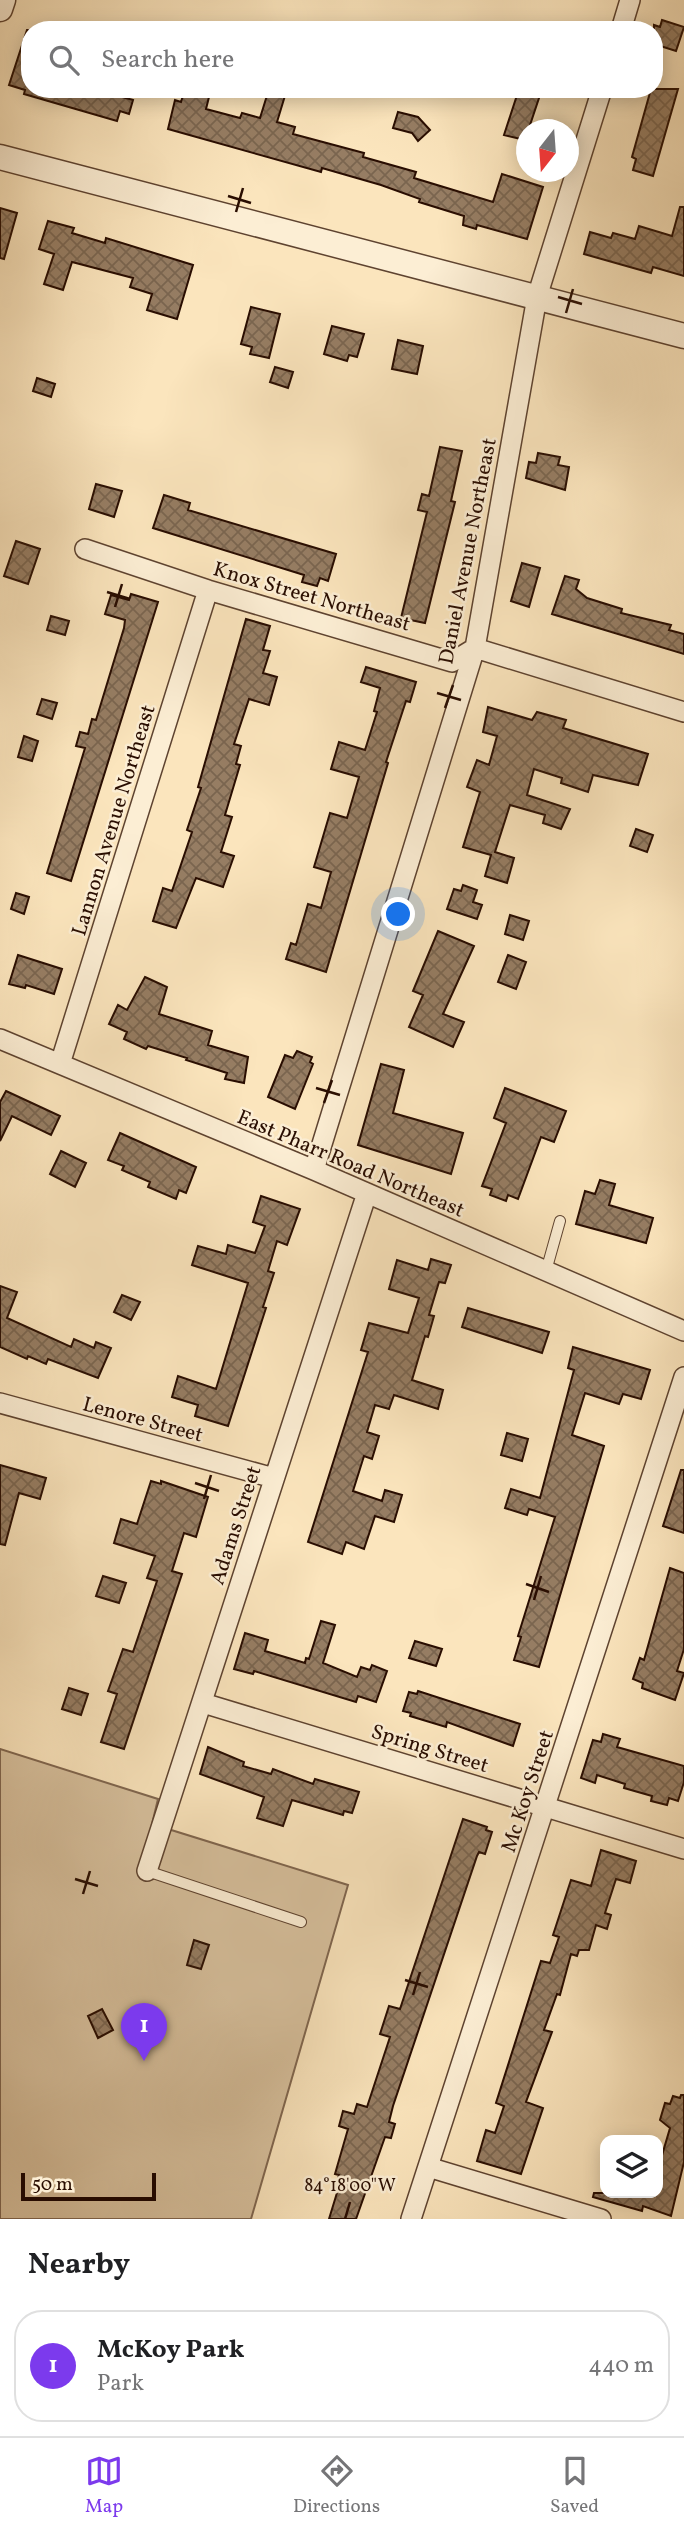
<!DOCTYPE html>
<meta charset="utf-8">
<style>
body{margin:0;font-family:Vollkorn,serif;background:#f2f2f2;color:#202124}
.controls{position:absolute;right:21px;bottom:21px;display:grid;overflow:hidden;border-radius:14px;box-shadow:0 4px 18px #0003}
.controls button{width:63px;height:63px;display:grid;place-items:center;padding:0;border:0;border-bottom:2px solid #e0e0e0;background:#fff;color:#202124;font:35px sans-serif}
.compass{position:absolute;left:516px;top:119px;width:63px;height:63px;border-radius:50%;background:#fff;box-shadow:0 4px 18px #0003;rotate:197deg}
.scale{position:absolute;left:21px;bottom:18px;width:135px;box-sizing:border-box;padding-left:7px;border:4px solid #290d01;border-top:0;font-size:19px;line-height:24px;white-space:nowrap;color:#290d01;-webkit-text-stroke:5px #fceed4;paint-order:stroke}
.you{position:absolute;left:399px;top:915px;width:24px;height:24px;margin:-18px;border:5px solid #fff;border-radius:50%;background:#1a73e8;box-shadow:0 0 0 10px #1a73e833}
.badge{display:grid;place-items:center;width:46px;height:46px;border-radius:50%;background:#7c3aed;color:#fff;font-size:23px;font-weight:700}
.pin{position:absolute;translate:-50% -58px;filter:drop-shadow(0 2px 4px #0008)}
.pin::after{content:'';position:absolute;top:37px;width:24px;height:21px;background:inherit;clip-path:polygon(0 0,100% 0,50% 100%)}
.list{margin:0;padding:0;list-style:none}
h2{display:flex;justify-content:space-between;align-items:center;height:91px;margin:0;padding:0 28px;font-size:30px}
h2 small{font-size:23px;font-weight:400;color:#757577}
.list li{display:grid;grid-template-columns:46px 1fr auto;gap:21px;align-items:center;box-sizing:border-box;height:112px;margin:0 14px 14px;padding:0 14px;border:2px solid #e0e0e0;border-radius:28px}
.list b{display:block;font-size:26px;white-space:nowrap}
.list p{margin:0;font-size:23px;white-space:nowrap;color:#757577}
.list em{font-size:23px;font-style:normal;color:#757577}
.icon{flex:none;width:38px;height:38px;fill:none;stroke:currentColor;stroke-width:2;stroke-linecap:round;stroke-linejoin:round}
.map{position:relative;flex:none;width:684px;height:2219px;overflow:hidden}
.search{position:absolute;background:#fff;box-shadow:0 4px 18px #0003;left:21px;right:21px;top:21px;height:77px;display:flex;align-items:center;gap:18px;box-sizing:border-box;padding:0 24px;border-radius:28px;color:#757577;font-size:26px}
.sheet{height:217px;background:#fff}
nav{display:flex;justify-content:space-around;align-items:center;box-sizing:border-box;height:98px;border-top:2px solid #e0e0e0;background:#fff;font-size:19px;color:#757577}
nav a{display:grid;justify-items:center;gap:4px}
nav .on{color:#7c3aed}
.map>svg:first-child{display:block}
.green{fill:#d7c09d;stroke:#80664f;stroke-width:2}
.building{fill:url(#building-cross-hatch);stroke:#290d01;stroke-width:2}
.lines{fill:none;stroke-linecap:round;stroke-linejoin:round}
.service-casing{stroke:#5e4330;stroke-width:12}
.minor-casing{stroke:#5e4330;stroke-width:22}
.tertiary-casing{stroke:#5e4330;stroke-width:27}
.service{stroke:#fceed4;stroke-width:10}
.minor{stroke:#fceed4;stroke-width:19}
.tertiary{stroke:#fceed4;stroke-width:24}
.ticks{fill:none;stroke:#290d01;stroke-width:2.5}
.labels{text-anchor:middle;stroke-width:5;stroke-linejoin:round;paint-order:stroke}
.street-label{font-size:21px;fill:#290d01;stroke:#fceed4}
.ticks-label{font-size:18px;text-anchor:middle;fill:#290d01;stroke:#fceed4;stroke-width:5;stroke-linejoin:round;paint-order:stroke}
</style>
<div class="map">
<svg width="684" height="2219" viewBox="0 0 684 2219">
<defs>
<pattern id="building-cross-hatch" width="8" height="8" patternUnits="userSpaceOnUse" patternTransform="scale(1.75)"><rect width="8" height="8" fill="#967d63"/><path d="M0 0l8 8M0 8l8-8" fill="none" stroke="#7a654f"/></pattern>
</defs>
<rect width="100%" height="100%" fill="#fbe5bd"/>
<filter id="stains"><feTurbulence type="fractalNoise" baseFrequency=".00286" numOctaves="4"/><feColorMatrix values="0 0 0 0 .2 0 0 0 0 .09 0 0 0 0 .02 0 0 0 .5 -.17"/></filter>
<radialGradient id="worn" r=".72"><stop offset=".6" stop-color="#630" stop-opacity="0"/><stop offset="1" stop-color="#630" stop-opacity=".3"/></radialGradient>
<path class="green" d="M0,1749l158,50 -6,25 196,61 -97,334h-251z"/>
<path class="building" d="M662,20l22,7 -8,24 -22,-7v-19l6,2z
M27,30h3v59h58l27,6 18,5 -4,14 -9,-3 -3,10 -93,-27 1,-4 -16,-5z
M185,89h26l-5,20 34,9 2,-5 18,5 9,-29h18l-10,33 18,5 -2,7 71,19 -1,4 53,15 -2,6 79,24 9,-28 41,13 -16,52 -50,-14 -1,4 -13,-4 1,-9 -45,-14 1,-3 -39,-14 -59,-17 -1,4 -153,-43 7,-29 6,2z
M519,89h23l-17,51 -21,-5z
M651,89h27l-25,87 -20,-6 3,-11 -4,-2z
M398,112l20,5 12,13 -12,11 -6,-8 -19,-5z
M680,207h4v69l-31,-9 -2,6 -67,-19 6,-22 21,6 2,-5 22,6 4,-13 33,10z
M0,208l17,5 -13,46 -4,-1z
M48,221l26,7 -2,5 33,10 1,-5 87,27 -16,54 -30,-9 5,-16 -22,-7 3,-9 -61,-16 -9,28 -19,-6 10,-30 -15,-5z
M251,307l29,7 -11,44 -19,-4 2,-7 -11,-3z
M332,326l32,8 -7,23 -8,-2 -2,6 -23,-7z
M398,340l25,6 -6,28 -25,-5z
M275,367l18,5 -5,16 -18,-6z
M37,378l18,6 -4,13 -18,-6z
M440,447l22,4 -11,50 4,1 -30,121 -24,-5 26,-106 -9,-2 4,-16 7,2z
M538,453l22,4 -2,8 11,2 -4,23 -39,-12 3,-16 7,1z
M96,484l26,7 -8,26 -25,-8z
M164,495l26,8 -2,7 148,44 -8,27 -8,-3 -3,8 -15,-4 2,-7 -151,-47z
M16,541l24,8 -12,35 -24,-8z
M522,563l18,5 -11,39 -18,-6z
M565,576l14,4 -3,9 11,9 35,11 -1,4 50,12 -2,5 15,4v20l-132,-40z
M131,594l27,8 -87,279 -24,-8 38,-125 -9,-2 4,-14 8,2 4,-15 4,1 28,-92 1,-8 -20,-6 6,-19 18,5z
M51,616l18,5 -4,14 -18,-5z
M246,619l24,7 -7,24 7,1 -7,22 14,4 -8,28 -20,-6 -15,45 7,2 -5,18 4,1 -15,50 7,2 -11,35 13,4 -11,31 -27,-9 -20,50 -23,-7 10,-33 9,3 20,-59 -5,-2 14,-42 -3,-1z
M366,667l50,15 -6,20 -4,-1 -20,61 2,1 -62,209 -40,-13 5,-16 5,2 12,-41 13,4 10,-36 -17,-5 16,-54 17,5 12,-41 -28,-8 8,-27 26,8 12,-38 -3,-1 6,-23 -19,-6z
M42,699l15,4 -5,16 -15,-5z
M488,707l44,13 5,-8 29,8 -3,8 85,26 -10,31 -45,-10 -5,17 -27,-9 1,-5 -28,-9 -7,26 43,14 -9,20 -18,-6 2,-8 -35,-10 -15,47 19,6 -7,25 -22,-7 6,-21 -28,-8 17,-55 -13,-5 10,-27 12,5 8,-29 -14,-4z
M24,736l14,5 -6,20 -14,-4z
M636,829l17,6 -6,17 -17,-6z
M463,885l14,5 -4,12 9,3 -5,14 -30,-10 7,-20 7,2z
M16,893l13,4 -5,17 -13,-5z
M510,915l19,6 -6,19 -18,-6z
M438,931l36,15 -31,68 21,8 -11,25 -44,-20 14,-32 -10,-4z
M18,955l44,14 -8,25 -28,-9 -1,3 -16,-4z
M508,955l18,7 -10,27 -18,-7z
M145,977l22,10 -8,27 53,17 -4,14 40,12 -4,26 -19,-4 2,-6 -41,-13 1,-2 -39,-12 -2,3 -22,-10 3,-7 -18,-8 9,-19 9,5z
M297,1051l15,6 -2,5 3,2 -18,45 -27,-12 17,-42 8,3z
M381,1064l23,6 -11,43 70,20 -12,41 -93,-29z
M505,1088l61,23 -12,31 -13,-5 -23,62 -10,-4 -2,6 -16,-6 2,-6 -10,-3 24,-63 -12,-5z
M6,1091l54,25 -9,19 -39,-19 -12,25v-39z
M120,1133l76,34 -10,26 -7,-3 -3,9 -28,-12 2,-5 -28,-12 2,-4 -16,-6z
M61,1151l25,12 -11,24 -25,-13z
M600,1180l15,4 -6,21 44,13 -7,25 -70,-19 9,-33 10,3z
M261,1196l39,13 -13,36 -10,-4 -9,30 6,2 -11,34 3,1 -38,118 -33,-10 3,-11 -26,-8 6,-21 38,13 32,-106 -56,-18 6,-19 28,8 2,-9 27,8 10,-27 -12,-4z
M431,1259l20,6 -6,18 -6,-1 -10,33 5,1 -6,21 -3,-1 -13,44 31,10 -5,19 -44,-14 -5,14 -14,-4 -8,27 12,4 -7,23 -8,-3 -11,35 29,10 3,-11 17,5 -8,27 -19,-6 -11,33 -18,-7 -4,12 -34,-12 60,-190 -7,-2 8,-27 39,10 11,-35 -30,-9 8,-29 31,10z
M0,1286l17,6 -10,26 64,29 3,-8 20,9 2,-6 15,6 -13,30 -50,-19 -2,5 -18,-8 -1,3 -27,-12z
M122,1295l18,7 -9,18 -17,-8z
M468,1308l81,24 -7,21 -80,-26z
M573,1347l77,23 -9,29 -18,-5 -4,10 -34,-11 -13,42 32,11 -65,221 -25,-7 7,-23 -3,-1 37,-119 -26,-8 -2,6 -22,-7 6,-19 29,9 34,-128 -6,-2z
M507,1433l21,6 -6,22 -21,-6z
M0,1465l46,13 -6,21 -21,-6 -14,52 -5,-1z
M681,1470h3v63l-21,-7z
M151,1481l10,3v-3l47,16 -12,40 -12,-4 -12,38 10,3 -58,175 -23,-7 16,-48 -9,-3 15,-42 10,3 24,-71 -10,-3 8,-22 -41,-13 7,-24 16,5z
M670,1568l14,5v76l-7,22 7,2 -9,27 -33,-12 1,-5 -10,-4 7,-21 4,2z
M103,1576l23,7 -7,20 -23,-7z
M321,1621l14,4 -12,38 34,14 4,-10 9,3 2,-5 15,6 -11,31 -18,-6 -2,6 -102,-31 -1,3 -19,-5 11,-36 23,7 -3,11 40,12 1,-5 3,1z
M415,1641l27,8 -6,17 -27,-8z
M69,1688l19,6 -7,21 -19,-6z
M418,1691l102,33 -7,22 -66,-24 -1,5 -36,-11 1,-3 -8,-2 6,-19 8,2z
M603,1734l17,5 -3,8 67,19v16l-6,19 -9,-3 -2,7 -16,-4 1,-5 -28,-8 1,-4 -28,-9 -2,8 -14,-5 12,-38 8,2z
M208,1747l36,15 -1,4 28,8 2,-5 40,15 2,-5 44,13 -7,21 -8,-2 -1,4 -51,-15 -9,26 -26,-8 7,-21 -64,-23z
M463,1819l24,8 -1,3 6,2 -7,22 -6,-2 -2,4 -84,250 -4,16 6,2 -4,14 -6,-1 -29,82h-27l11,-36 -3,-1 2,-7 -4,-1 13,-45 -9,-3 4,-15 11,3 3,-10 10,3 23,-70 -10,-3 9,-28 11,3z
M601,1850l35,11 -6,22 -14,-4 -11,34 6,2 -4,14 -11,-4 -7,25h-10l-2,6 -6,-2 -11,41 -3,-1 -13,36 8,2 -26,70 17,6 -22,66 -44,-13 9,-31 9,3 9,-27 -8,-3 45,-142 9,2 9,-26 -6,-2 18,-55 20,6z
M194,1940l15,5 -8,24 -14,-4z
M102,2009l11,21 -15,8 -10,-22z
M681,2095h3v67l-13,54 -28,-10 -1,5 -49,-14 1,-4h64v-24l12,-41 -10,-8 5,-17 5,1 3,-8 7,2z"/>
<g class="lines">
<defs>
<path id="service" d="M546,1271l14,-50
M147,1871l154,51"/>
<path id="minor" d="M621,30l9,-30
M85,549l123,41 244,72 23,-14 209,64
M0,1039l314,131 370,161
M60,1064l148,-474
M314,1170l161,-522 62,-351 65,-208
M0,1403l274,75
M203,1703l481,146
M147,1871l220,-678
M428,2167l173,52
M411,2219l273,-842"/>
<path id="tertiary" d="M0,9l3,-9
M0,157l684,179"/>
</defs>
<use href="#service" class="service-casing"/>
<use href="#minor" class="minor-casing"/>
<use href="#tertiary" class="tertiary-casing"/>
<use href="#service" class="service"/>
<use href="#minor" class="minor"/>
<use href="#tertiary" class="tertiary"/>
</g>
<path class="ticks" d="M228,196l23,7M236,212l7,-24M558,297l24,7M566,313l7,-24M107,592l23,7M115,607l7,-23M437,693l24,7M445,708l8,-23M316,1088l24,7M324,1103l8,-23M195,1483l24,8M204,1499l7,-24M526,1584l23,8M534,1600l7,-24M75,1879l23,7M83,1894l7,-23M405,1980l23,7M413,1995l7,-23M345,2219l5,-17"/>
<g class="labels">
<g class="street-label">
<text transform="translate(467 551) rotate(-79)" y="7">Daniel Avenue Northeast</text>
<text transform="translate(312 596) rotate(16)" y="7">Knox Street Northeast</text>
<text transform="translate(113 820) rotate(-73)" y="7">Lannon Avenue Northeast</text>
<text transform="translate(351 1163) rotate(23)" y="7">East Pharr Road Northeast</text>
<text transform="translate(143 1419) rotate(15)" y="7">Lenore Street</text>
<text transform="translate(235 1525) rotate(-72)" y="7">Adams Street</text>
<text transform="translate(430 1748) rotate(17)" y="7">Spring Street</text>
<text transform="translate(527 1791) rotate(-72)" y="7">Mc Koy Street</text>
</g>
</g>
<g class="ticks-label">
<text x="350" y="2191">84°18'00"W</text>
</g>
<rect width="100%" height="100%" filter="url(#stains)"/>
<rect width="100%" height="100%" fill="url(#worn)"/>
</svg>
<div class="controls">
<button><svg class="icon" aria-label="layers" viewBox="0 0 24 24"><path d="M12 4l9 5-9 5-9-5zM3 14l9 5 9-5"/></svg></button>
</div>
<svg class="compass" viewBox="-18 -18 36 36"><path d="M0-13l5 13h-10z" fill="#e53935"/><path d="M0 13l5-13h-10z" fill="#757577"/></svg>
<div class="scale">50 m</div>
<div class="you"></div>
<div class="pin badge" style="left:144px;top:2061px">1</div>
<div class="search"><svg class="icon" aria-label="search" viewBox="0 0 24 24"><circle cx="10" cy="10" r="6"/><path d="M15 15l6 6"/></svg>Search here</div>
</div>
<section class="sheet">
<h2>Nearby<small></small></h2>
<ul class="list">
<li><span class="badge">1</span><div><b>McKoy Park</b><p>Park</p></div><em>440 m</em></li>
</ul>
</section>
<nav>
<a class="on"><svg class="icon" aria-label="map" viewBox="0 0 24 24"><path d="M3 6l6-2 6 2 6-2v14l-6 2-6-2-6 2zM9 4v14M15 6v14"/></svg>Map</a>
<a><svg class="icon" aria-label="directions" viewBox="0 0 24 24"><path d="M12 3l9 9-9 9-9-9zM9 14v-3h6M13 9l2 2-2 2"/></svg>Directions</a>
<a><svg class="icon" aria-label="saved" viewBox="0 0 24 24"><path d="M7 4h10v16l-5-4-5 4z"/></svg>Saved</a>
</nav>
